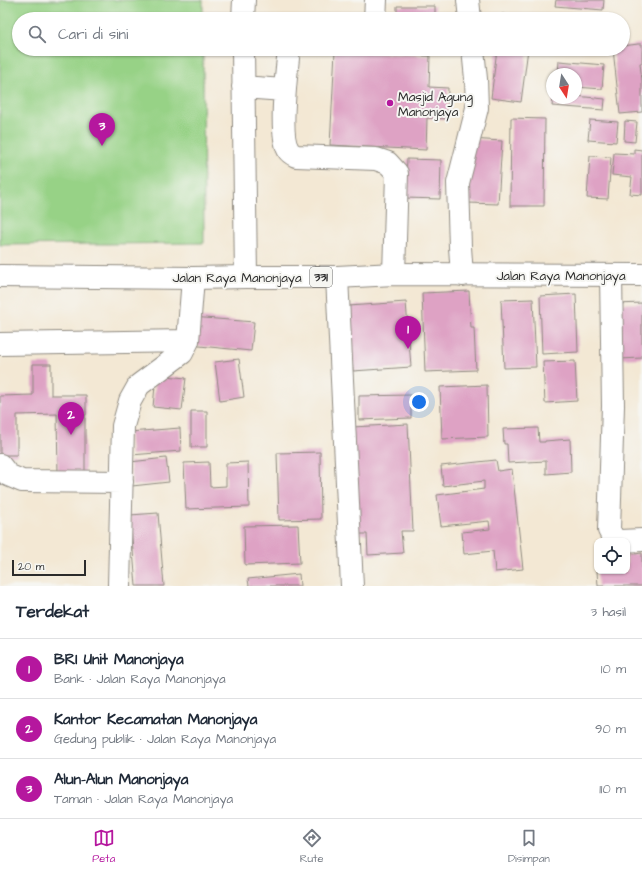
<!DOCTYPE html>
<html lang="id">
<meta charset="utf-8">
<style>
body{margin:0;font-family:"Architects Daughter",sans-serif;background:#f6f6f7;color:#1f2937}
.controls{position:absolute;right:12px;bottom:12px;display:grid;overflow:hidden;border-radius:8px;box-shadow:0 1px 3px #0004}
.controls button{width:36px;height:36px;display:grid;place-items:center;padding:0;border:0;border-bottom:1px solid #e0e1e3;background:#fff;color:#1f2937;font:20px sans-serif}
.compass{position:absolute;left:546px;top:68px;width:36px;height:36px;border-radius:50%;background:#fff;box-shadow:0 1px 3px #0004;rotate:168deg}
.scale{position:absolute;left:12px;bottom:10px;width:74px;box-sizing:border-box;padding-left:4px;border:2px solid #2b2b2b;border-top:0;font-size:11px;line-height:14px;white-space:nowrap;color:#2b2b2b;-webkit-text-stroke:3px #f6f6f2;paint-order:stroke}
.you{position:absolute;left:419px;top:402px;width:14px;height:14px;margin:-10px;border:3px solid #fff;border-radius:50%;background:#1a73e8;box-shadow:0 0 0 6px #1a73e833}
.badge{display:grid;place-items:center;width:26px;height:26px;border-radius:50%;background:#b5179e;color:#fff;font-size:13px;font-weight:700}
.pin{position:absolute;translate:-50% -33px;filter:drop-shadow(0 1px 2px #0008)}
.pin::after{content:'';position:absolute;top:21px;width:14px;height:12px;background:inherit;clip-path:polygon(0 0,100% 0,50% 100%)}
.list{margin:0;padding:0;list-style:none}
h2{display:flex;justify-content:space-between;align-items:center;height:52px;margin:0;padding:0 16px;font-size:17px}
h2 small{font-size:13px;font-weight:400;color:#747a83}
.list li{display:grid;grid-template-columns:26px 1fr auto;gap:12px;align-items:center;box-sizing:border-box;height:60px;padding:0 16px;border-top:1px solid #e0e1e3}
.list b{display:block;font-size:15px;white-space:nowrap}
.list p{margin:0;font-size:13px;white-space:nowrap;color:#747a83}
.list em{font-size:13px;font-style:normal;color:#747a83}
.icon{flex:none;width:22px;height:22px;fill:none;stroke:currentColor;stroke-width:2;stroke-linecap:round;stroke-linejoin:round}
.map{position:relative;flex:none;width:642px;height:586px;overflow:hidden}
.search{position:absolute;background:#fff;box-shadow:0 1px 3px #0004;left:12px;right:12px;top:12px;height:44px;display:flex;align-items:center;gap:10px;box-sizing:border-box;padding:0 14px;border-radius:22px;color:#747a83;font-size:15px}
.sheet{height:232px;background:#fff}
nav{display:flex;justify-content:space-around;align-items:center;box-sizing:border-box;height:56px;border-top:1px solid #e0e1e3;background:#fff;font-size:11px;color:#747a83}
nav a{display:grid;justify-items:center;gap:2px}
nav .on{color:#b5179e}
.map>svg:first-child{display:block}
.green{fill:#97d286;stroke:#617e58}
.building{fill:#dea2c4}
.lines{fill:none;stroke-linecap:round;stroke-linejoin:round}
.minor-casing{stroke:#8f8a80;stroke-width:24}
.major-casing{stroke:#8f8a80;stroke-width:24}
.minor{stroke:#fff;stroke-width:22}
.major{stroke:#fff;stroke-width:22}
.poi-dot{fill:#b5179e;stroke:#f6f6f2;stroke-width:1.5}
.labels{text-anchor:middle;stroke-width:4;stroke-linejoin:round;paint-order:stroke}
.shield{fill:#f6f6f2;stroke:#686867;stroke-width:1}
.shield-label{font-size:12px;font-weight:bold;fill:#2b2b2b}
.poi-label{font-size:13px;fill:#2b2b2b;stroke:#f6f6f2;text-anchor:start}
.street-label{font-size:13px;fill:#2b2b2b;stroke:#f6f6f2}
</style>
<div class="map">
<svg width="642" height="586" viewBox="0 0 642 586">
<rect width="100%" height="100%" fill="#f6f6f2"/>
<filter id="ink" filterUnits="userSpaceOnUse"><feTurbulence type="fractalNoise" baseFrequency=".025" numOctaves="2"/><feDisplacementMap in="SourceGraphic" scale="8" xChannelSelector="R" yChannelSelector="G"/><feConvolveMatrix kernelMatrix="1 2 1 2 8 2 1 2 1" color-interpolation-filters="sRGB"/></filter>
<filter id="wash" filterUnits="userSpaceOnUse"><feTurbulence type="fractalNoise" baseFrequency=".012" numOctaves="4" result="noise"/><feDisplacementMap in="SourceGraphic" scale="16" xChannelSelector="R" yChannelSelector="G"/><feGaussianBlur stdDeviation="0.9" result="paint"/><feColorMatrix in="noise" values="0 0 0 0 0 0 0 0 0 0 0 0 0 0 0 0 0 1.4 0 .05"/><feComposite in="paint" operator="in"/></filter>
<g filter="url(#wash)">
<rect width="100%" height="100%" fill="#f3e8d4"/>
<path class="green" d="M0,0h203v19h-184v30h184l1,194 -204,2z"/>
<g id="blocks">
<path class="building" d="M556,0h48l-1,10 -48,-4z
M397,6h38v13h-38z
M502,14l30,4v1h-31z
M575,14l31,3v2h-31z
M638,44h4v19h-2l2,18v31l-22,2 -7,-65h10v-3z
M497,49h31l-7,53 -30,-4z
M335,51l95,5 -1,31 19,1 -1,31 -20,-1 -1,32 -96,-5z
M559,61l45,4 -2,24 -26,-2v-13h-18z
M576,96l29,3 -1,11 -52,-4 1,-8h23z
M511,118l34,1 -1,87h-34z
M590,120l28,2 -2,20 -28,-2z
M625,121l12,1 -2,20 -11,-1z
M471,139l31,2 -4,63 -30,-1z
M634,149l8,1v45l-12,-1 2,-17 -20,-2 2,-22 20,1z
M590,156l21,1 -3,42 -21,-1z
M407,159l34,1 -1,39 -35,-1z
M469,291l2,37h3l2,42 -51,2 -3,-79z
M576,294l2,58 -36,2 -2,-58z
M533,299l3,68 -32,1 -3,-68z
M406,302l5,65 -58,4 -5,-65z
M642,303v55l-23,1 -2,-55z
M192,317l62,5 -3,29 -62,-6z
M239,359l5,38 -24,4 -5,-39z
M575,361l2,40 -32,2 -2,-41z
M33,364h18v31h35v20h-1v60h-27l-1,-61 -40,1v40h-17v-59l33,-1z
M156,375l30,3 -4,32 -29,-3z
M487,385l1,52 -46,2 -2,-52z
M411,395v23l-52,2v-24z
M191,411h16v36h-16z
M408,424l5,107h-12l2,22 -35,2 -1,-21h-10l-5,-107z
M180,428l1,23 -50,4 -2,-23z
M538,428l1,14h6v-1l25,-2 1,33 -25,2v-13l-38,2 -1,-19h-3l-1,-15z
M320,452l1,67 -42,1 -2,-67z
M166,458l3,24 -37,4 -2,-24z
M496,460l2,11 14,-2 11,100 -28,3 -2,-21 -29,3 -2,-22 28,-3 -1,-8 -48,5 -4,-31 47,-6v-8l-41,5 -2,-20z
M209,462l1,25 16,-1v-23l22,-1 1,45 -63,2 -2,-46z
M158,513l6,73h-28l-6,-71z
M298,525l2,38 -55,2 -1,-39z
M642,553v33h-44l-1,-15h30v-16z
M299,574l1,12h-51l-1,-7z"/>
</g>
</g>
<g filter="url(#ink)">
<use href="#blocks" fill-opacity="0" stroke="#8f8a80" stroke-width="1"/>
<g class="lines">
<defs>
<path id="minor" d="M468,0l2,19
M243,19l1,-19
M375,19l1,-19
M243,49l3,228
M289,49c-2,19 -11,88 0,102 1,2 5,4 7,5l80,3 12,4 9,10 -3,101
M243,87l41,3
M462,275l-2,-28 -2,-64 19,-75 -1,-29 -3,-30
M611,275l2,131 -4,124 6,11
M337,277l15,309
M0,344l188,-3
M0,465l8,10 14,6 100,1
M620,541l22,-1
M119,586l4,-160 7,-25 9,-16 43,-32 6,-12 5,-63"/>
<path id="major" d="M0,276l193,2 53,-1h91l57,-3 248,1"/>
</defs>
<use href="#minor" class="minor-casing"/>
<use href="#major" class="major-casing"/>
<use href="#minor" class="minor"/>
<use href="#major" class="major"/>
</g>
</g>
<circle class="poi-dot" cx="390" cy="103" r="4"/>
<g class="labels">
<rect class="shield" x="310" y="267" width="22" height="20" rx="3"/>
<g class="shield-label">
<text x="321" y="281">331</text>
</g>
<g class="poi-label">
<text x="398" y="101">Masjid Agung<tspan x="398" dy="15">Manonjaya</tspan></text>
</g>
<g class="street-label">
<text x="561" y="280">Jalan Raya Manonjaya</text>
<text x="237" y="282">Jalan Raya Manonjaya</text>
</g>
</g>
</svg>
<div class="controls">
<button><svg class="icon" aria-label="locate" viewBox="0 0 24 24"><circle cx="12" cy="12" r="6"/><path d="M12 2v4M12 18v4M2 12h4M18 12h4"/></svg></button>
</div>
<svg class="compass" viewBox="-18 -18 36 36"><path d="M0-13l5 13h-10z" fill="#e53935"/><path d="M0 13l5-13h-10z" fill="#747a83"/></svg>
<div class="scale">20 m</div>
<div class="you"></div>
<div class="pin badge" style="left:408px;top:349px">1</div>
<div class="pin badge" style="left:71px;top:435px">2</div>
<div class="pin badge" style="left:102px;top:146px">3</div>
<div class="search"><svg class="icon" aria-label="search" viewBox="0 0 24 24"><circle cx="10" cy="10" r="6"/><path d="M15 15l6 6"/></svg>Cari di sini</div>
</div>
<section class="sheet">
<h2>Terdekat<small>3 hasil</small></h2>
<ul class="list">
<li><span class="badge">1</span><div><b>BRI Unit Manonjaya</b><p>Bank · Jalan Raya Manonjaya</p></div><em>10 m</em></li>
<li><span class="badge">2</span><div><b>Kantor Kecamatan Manonjaya</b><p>Gedung publik · Jalan Raya Manonjaya</p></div><em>90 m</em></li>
<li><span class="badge">3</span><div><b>Alun-Alun Manonjaya</b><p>Taman · Jalan Raya Manonjaya</p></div><em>110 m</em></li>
</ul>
</section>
<nav>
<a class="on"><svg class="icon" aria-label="map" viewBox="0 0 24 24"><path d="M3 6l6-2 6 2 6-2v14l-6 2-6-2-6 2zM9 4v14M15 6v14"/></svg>Peta</a>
<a><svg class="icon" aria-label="directions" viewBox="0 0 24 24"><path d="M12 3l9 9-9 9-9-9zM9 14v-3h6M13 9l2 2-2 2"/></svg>Rute</a>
<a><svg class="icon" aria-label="saved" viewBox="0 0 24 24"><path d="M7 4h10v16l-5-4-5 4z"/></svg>Disimpan</a>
</nav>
